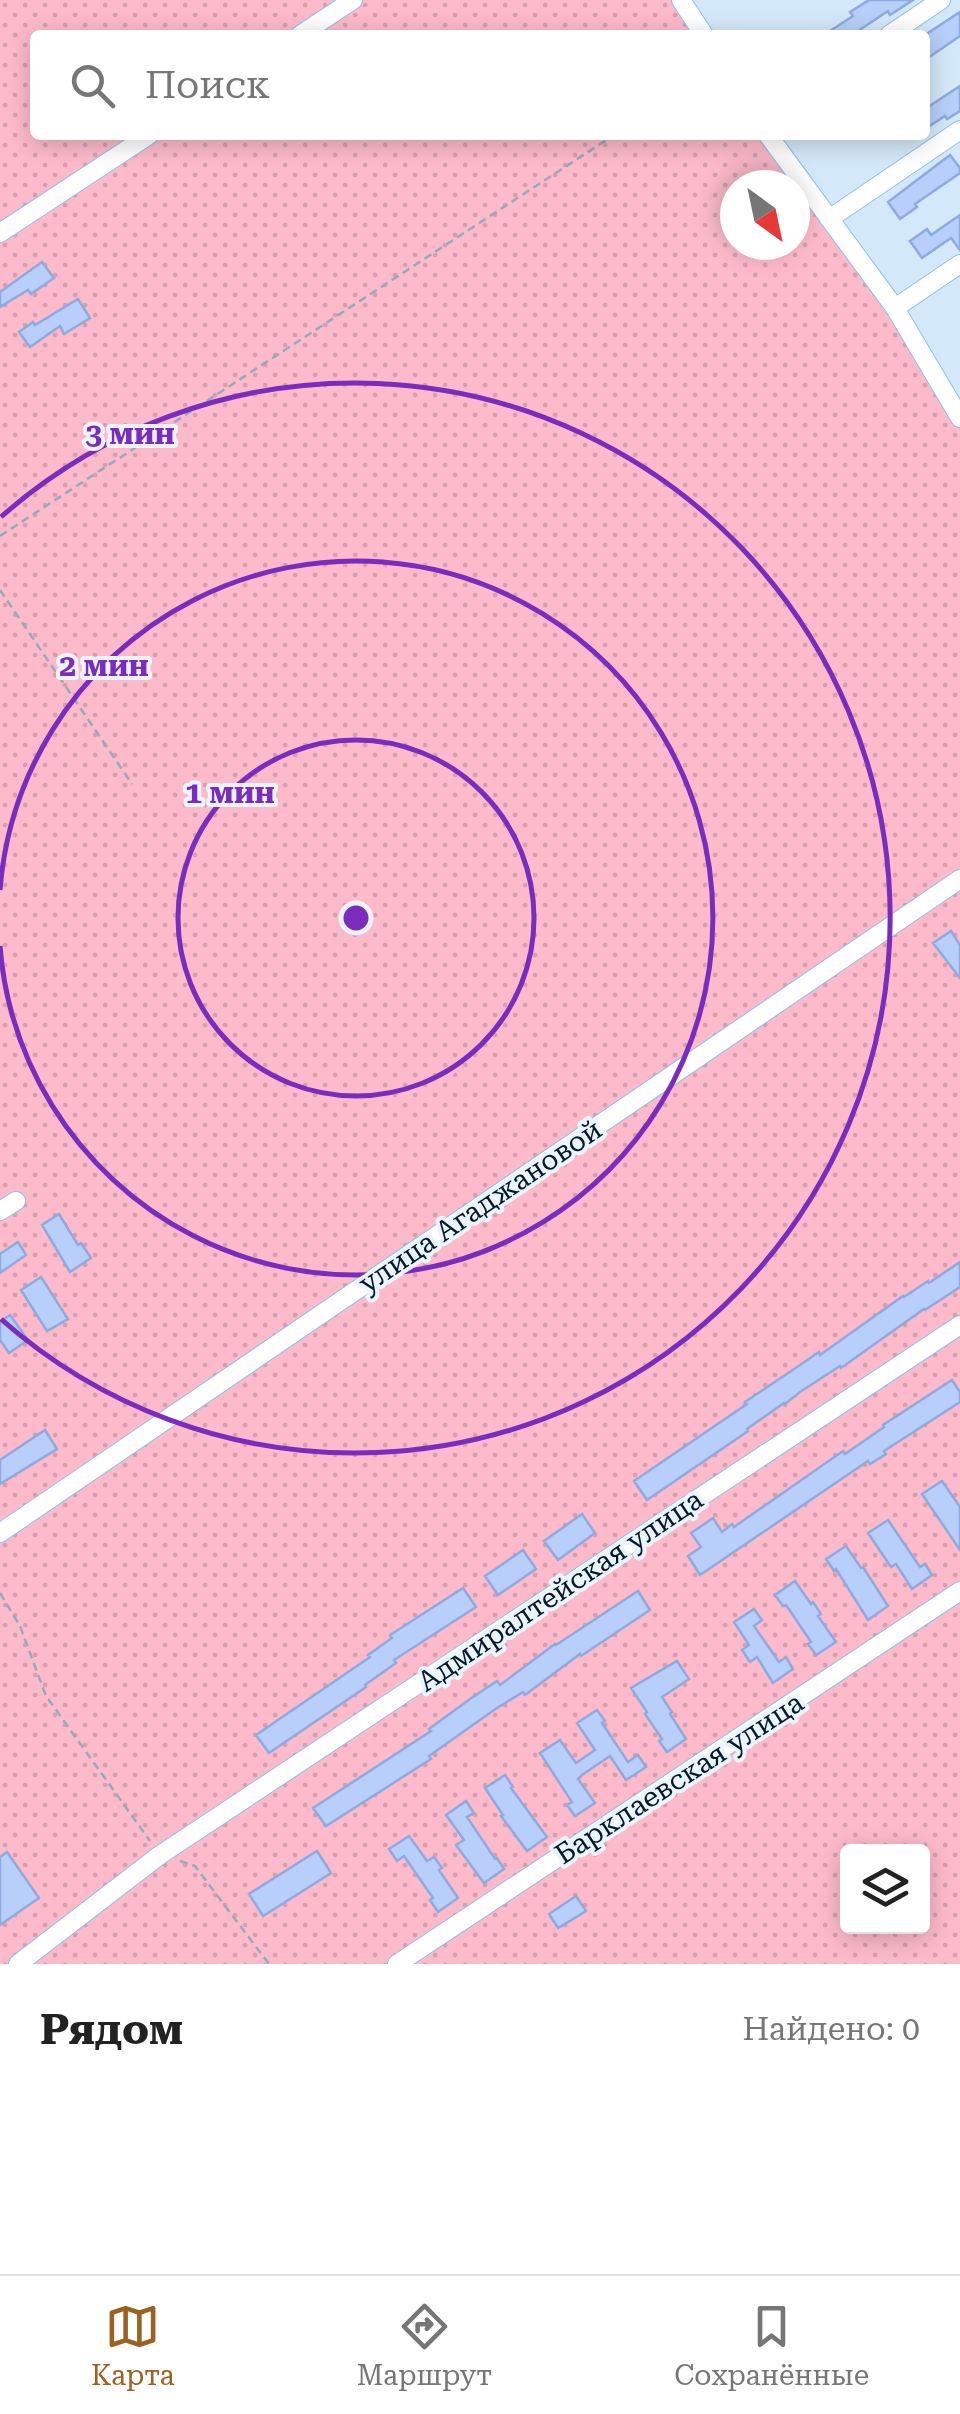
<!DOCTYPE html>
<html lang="ru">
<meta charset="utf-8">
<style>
body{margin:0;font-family:"Roboto Serif",serif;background:#f2f2f2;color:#222}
.controls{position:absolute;right:30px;bottom:30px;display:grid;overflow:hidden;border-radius:10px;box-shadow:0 5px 25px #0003}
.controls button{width:90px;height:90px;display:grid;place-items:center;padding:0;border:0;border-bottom:2px solid #e0e0e0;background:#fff;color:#222;font:50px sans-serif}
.compass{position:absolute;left:720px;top:170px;width:90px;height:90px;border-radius:50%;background:#fff;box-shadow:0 5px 25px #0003;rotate:147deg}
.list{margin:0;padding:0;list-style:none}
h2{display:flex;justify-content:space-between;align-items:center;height:130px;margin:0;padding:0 40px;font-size:42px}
h2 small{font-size:32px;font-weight:400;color:#767676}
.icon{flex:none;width:55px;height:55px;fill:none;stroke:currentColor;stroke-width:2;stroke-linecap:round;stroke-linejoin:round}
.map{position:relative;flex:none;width:960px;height:1964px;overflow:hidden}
.search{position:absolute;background:#fff;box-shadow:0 5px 25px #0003;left:30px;right:30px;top:30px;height:110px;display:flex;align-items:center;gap:25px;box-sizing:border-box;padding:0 35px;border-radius:10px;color:#767676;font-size:38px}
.sheet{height:310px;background:#fff}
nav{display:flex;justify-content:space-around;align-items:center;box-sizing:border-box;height:140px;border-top:2px solid #e0e0e0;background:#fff;font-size:28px;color:#767676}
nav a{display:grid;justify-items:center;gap:5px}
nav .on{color:#9c6122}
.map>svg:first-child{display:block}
.garden{fill:url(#garden-dots);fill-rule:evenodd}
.building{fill:#b7cffa;stroke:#8eaade;stroke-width:2.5}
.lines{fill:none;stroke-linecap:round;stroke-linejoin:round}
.minor-casing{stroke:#8bc0ea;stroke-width:20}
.path{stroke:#95aaba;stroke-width:2.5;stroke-dasharray:8 5;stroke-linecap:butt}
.minor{stroke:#fff;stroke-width:18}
.ring{fill:none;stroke:#7b2cbf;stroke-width:5}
.labels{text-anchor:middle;stroke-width:8;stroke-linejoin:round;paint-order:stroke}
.street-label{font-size:28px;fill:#051a29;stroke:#e9f4fc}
.centre{fill:#7b2cbf;stroke:#e9f4fc;stroke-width:5}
.ring-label{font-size:30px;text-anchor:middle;font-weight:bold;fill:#7b2cbf;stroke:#e9f4fc;stroke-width:8;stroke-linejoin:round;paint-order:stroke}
</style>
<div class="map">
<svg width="960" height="1964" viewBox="0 0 960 1964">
<defs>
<pattern id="garden-dots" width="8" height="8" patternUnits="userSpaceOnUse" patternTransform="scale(2.5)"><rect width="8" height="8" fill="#fdbaca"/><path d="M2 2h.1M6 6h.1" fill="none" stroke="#d79fae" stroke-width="1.8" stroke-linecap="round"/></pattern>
</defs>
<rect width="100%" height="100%" fill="#d3e8f9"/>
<path class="garden" d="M0,0h672l24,35h-661v100h729l196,286v1543h-960zM735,185h60v60h-60zM848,1852h74v74h-74z"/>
<path class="building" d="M869,0h44l-23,15 -2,-4 -36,24h-28l29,-19 -3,-4z
M960,12v24l-35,24v-25z
M960,86v25l-13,8 -2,-3 -20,13v-20z
M950,155l10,13v5l-45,31 2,3 -17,12 -12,-17z
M960,215v35l-9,-12 -29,20 -12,-17 17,-12 4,6z
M42,262l12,16 -23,16 -3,-4 -28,17v-15z
M78,299l12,19 -26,16 -4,-8 -30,21 -11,-15 14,-10 2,3z
M951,931l9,14v33l-27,-35z
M59,1214l19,31 3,-2 10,15 -21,14 -28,-47z
M18,1242l8,13 -26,18v-19z
M960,1262v25l-35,23 -1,-1 -83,59 -1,-2 -40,26 -15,12 -1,-1 -37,26 1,2 -101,69 -13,-19 113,-77 -2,-2 58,-39 16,-11 1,3 83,-59 1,1 24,-16 1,2z
M41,1277l27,42 -21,12 -26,-41z
M10,1315l18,25 -19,13 -9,-13v-18z
M952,1380l8,12v10l-76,49 2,3 -16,10 -2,-3 -168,114 -12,-19 13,-9 -10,-14 22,-15 9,14 10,-8 2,3 109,-76 2,3 39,-27 -1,-2z
M45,1430l12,19 -57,35v-24z
M942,1481l18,26v43l-38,-56z
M582,1514l13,19 -37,27 -14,-19z
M888,1520l32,47 5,-3 7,11 -20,14 -16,-25 -5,3 -23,-34z
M846,1546l15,22 2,-1 25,39 -20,14 -32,-51 -2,2 -8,-12z
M523,1550l13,19 -38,26 -13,-19z
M795,1581l16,23 2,-2 8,12 -3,2 18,26 -20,13 -8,-11 3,-2 -25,-37 -3,1 -8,-11z
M463,1588l13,19 -82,53 2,3 -31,22 1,2 -97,66 -13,-18 114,-78 -2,-2 24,-17 -2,-3z
M638,1591l12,19 -69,46 -1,-2 -55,41 -2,-3 -29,18 -65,46 2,3 -105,67 -13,-18 118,-77 -2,-2 41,-30 27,-18 3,4 55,-41 1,1z
M754,1609l8,11 -8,6 25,36 7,-5 7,12 -20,14 -16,-26 -7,5 -8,-12 7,-5 -15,-23z
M677,1661l12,18 -27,18 10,15 -2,2 16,25 -19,13 -8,-11 3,-2 -17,-25 2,-2 -16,-24z
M597,1710l8,11 -3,2 26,39 10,-7 8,12 -20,13 -16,-24 -28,19 -4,4 17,24 -20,13 -8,-11 5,-3 -32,-49 20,-13 16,23 19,-13 -18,-27z
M505,1775l8,12 -2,1 36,49 -20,14 -26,-35 2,-1 -18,-27z
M466,1801l8,12 -7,4 28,42 2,-1 7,11 -20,14 -28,-38 8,-5 -18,-25z
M409,1836l18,25 7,-4 8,11 -3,2 19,28 -20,14 -8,-12 3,-2 -29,-42 -7,5 -8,-12z
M317,1851l14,22 -68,43 -14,-22z
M7,1852l32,46 -39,27v-68z
M576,1896l10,15 -28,17 -9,-14z"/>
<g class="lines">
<defs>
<path id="minor" d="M681,0l23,35
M300,35l53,-35
M889,35l52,-35
M768,135l127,173 65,110
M829,219l131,-89
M0,233l149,-98
M895,308l65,-44
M0,1211l16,-10
M0,1533l960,-654
M18,1964l142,-109 800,-530
M397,1964l563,-373"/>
</defs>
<use href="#minor" class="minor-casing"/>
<path class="path" d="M0,536l614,-401
M0,590l132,194
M0,1593l20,33 26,70 104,145
M180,1861l15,5 74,98"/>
<use href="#minor" class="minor"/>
</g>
<g class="ring">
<circle cx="356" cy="918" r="178"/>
<path d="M0 890A357 357 0 1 1 0 946"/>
<path d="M1 517A535 535 0 1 1 1 1319"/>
</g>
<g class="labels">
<g class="street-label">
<text transform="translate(480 1206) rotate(-34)" y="10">улица Агаджановой</text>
<text transform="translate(560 1590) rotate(-34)" y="10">Адмиралтейская улица</text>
<text transform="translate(679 1778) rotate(-33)" y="10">Барклаевская улица</text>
</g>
</g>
<circle cx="356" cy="918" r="15" class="centre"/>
<g class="ring-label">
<text x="130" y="444">3 мин</text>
<text x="104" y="676">2 мин</text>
<text x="230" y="803">1 мин</text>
</g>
</svg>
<div class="controls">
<button><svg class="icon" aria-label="layers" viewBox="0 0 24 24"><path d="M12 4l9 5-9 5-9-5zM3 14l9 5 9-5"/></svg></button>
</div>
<svg class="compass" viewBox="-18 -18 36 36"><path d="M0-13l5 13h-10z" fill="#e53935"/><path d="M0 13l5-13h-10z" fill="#767676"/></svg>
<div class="search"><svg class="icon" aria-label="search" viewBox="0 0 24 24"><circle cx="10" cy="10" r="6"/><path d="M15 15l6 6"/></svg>Поиск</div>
</div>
<section class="sheet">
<h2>Рядом<small>Найдено: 0</small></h2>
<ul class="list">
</ul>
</section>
<nav>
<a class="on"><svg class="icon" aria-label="map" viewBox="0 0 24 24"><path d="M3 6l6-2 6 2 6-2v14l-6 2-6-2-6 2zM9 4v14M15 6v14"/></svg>Карта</a>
<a><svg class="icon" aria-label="directions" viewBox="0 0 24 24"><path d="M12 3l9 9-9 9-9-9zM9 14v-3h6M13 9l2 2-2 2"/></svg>Маршрут</a>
<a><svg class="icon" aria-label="saved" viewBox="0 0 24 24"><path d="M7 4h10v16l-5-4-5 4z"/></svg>Сохранённые</a>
</nav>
